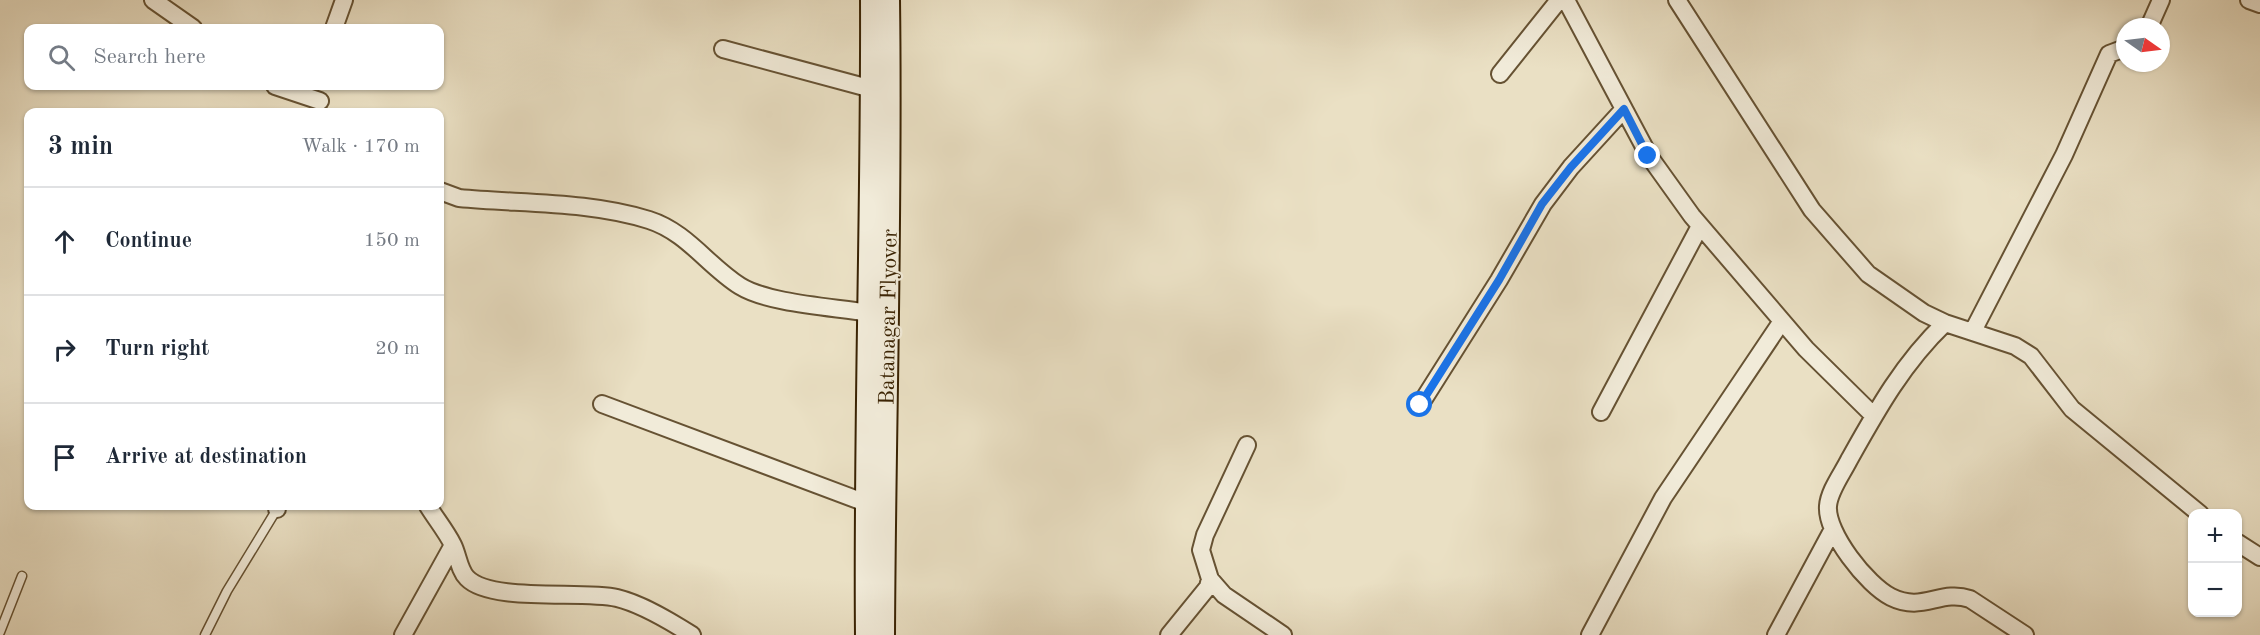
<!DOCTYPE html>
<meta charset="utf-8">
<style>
body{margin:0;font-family:"Old Standard TT",serif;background:#f6f6f7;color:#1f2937}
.controls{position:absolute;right:18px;bottom:18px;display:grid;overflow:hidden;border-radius:12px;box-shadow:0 2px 4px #0004}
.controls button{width:54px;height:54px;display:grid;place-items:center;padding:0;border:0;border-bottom:2px solid #e0e1e3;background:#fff;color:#1f2937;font:30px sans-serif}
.compass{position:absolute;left:2116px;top:18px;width:54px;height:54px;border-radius:50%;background:#fff;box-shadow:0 2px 4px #0004;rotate:104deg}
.stop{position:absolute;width:18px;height:18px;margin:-14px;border:4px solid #1a73e8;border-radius:50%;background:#fff}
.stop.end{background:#1a73e8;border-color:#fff;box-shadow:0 2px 6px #0008}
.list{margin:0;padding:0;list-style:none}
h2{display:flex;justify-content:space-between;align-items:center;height:78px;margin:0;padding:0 24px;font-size:26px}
h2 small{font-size:20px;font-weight:400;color:#747a83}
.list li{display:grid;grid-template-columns:39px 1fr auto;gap:18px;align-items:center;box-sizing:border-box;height:108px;padding:0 24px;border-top:2px solid #e0e1e3}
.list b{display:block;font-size:22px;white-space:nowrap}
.list em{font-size:20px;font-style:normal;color:#747a83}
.icon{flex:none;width:33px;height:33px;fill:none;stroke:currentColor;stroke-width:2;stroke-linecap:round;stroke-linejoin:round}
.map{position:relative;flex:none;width:2260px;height:635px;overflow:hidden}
.search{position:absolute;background:#fff;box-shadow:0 2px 4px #0004;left:24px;top:24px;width:420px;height:66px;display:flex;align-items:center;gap:15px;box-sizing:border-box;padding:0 21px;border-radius:12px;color:#747a83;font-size:22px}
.panel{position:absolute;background:#fff;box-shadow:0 2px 4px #0004;left:24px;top:108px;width:420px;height:402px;border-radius:12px}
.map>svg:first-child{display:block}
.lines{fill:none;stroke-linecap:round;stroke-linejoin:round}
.lane-casing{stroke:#665233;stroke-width:11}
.street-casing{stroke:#665233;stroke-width:20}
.secondary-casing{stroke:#3a2303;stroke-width:26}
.lane{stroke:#f1ebd9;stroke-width:8}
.street{stroke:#f1ebd9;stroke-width:16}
.secondary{stroke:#f1ebd9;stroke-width:22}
.route{stroke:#1a73e8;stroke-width:8}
.labels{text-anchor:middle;stroke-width:4.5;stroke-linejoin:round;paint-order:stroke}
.street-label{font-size:22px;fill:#3a2303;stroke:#f1ebd9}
</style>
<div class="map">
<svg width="2260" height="635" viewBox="0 0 2260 635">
<rect width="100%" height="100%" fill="#eae0c4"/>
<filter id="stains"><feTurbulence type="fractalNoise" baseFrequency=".00333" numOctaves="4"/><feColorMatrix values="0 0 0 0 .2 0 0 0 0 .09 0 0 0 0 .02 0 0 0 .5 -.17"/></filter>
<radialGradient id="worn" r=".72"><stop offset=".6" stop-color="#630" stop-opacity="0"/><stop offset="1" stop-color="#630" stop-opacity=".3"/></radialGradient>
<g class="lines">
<defs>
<path id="lane" d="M0,632l22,-56
M205,635l22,-44 50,-82"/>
<path id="street" d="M153,0l40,28
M1566,0l83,156 43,60 114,133 68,67
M1677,0l135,210 56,64 56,39 21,10 70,23 16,10 41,53 128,105
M2249,0l11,4
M2149,27l12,-27
M334,28l10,-28
M723,49l149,40
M1500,74l59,-74
M275,86l45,15
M440,191l19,7c62,6 130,3 190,22 38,12 59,46 91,66 29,18 95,21 129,27
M1945,323c-42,40 -68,87 -96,137 -7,14 -20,31 -21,46 -2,27 39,79 63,91 32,16 49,-8 79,2l55,36
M1973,331l91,-176 45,-101 16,-6
M602,404l264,99
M1420,405l79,-125 44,-76 28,-37 53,-58
M1601,412l99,-186
M277,506v3
M428,506c8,13 18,25 25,39 5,10 6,25 14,33 24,25 116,12 150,20 25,6 53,23 75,37
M2238,543l22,14
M1210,579l14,16 59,40
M403,635l50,-90
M1169,635l39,-48 2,-8 -9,-29 4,-15 42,-90
M1590,635l73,-137 119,-177
M1776,635l57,-106"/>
<path id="secondary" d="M867,635c-2,-212 6,-423 5,-635
M883,635c1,-212 8,-423 5,-635"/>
</defs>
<use href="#lane" class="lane-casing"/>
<use href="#street" class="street-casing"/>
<use href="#secondary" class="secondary-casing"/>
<use href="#lane" class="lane"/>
<use href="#street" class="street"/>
<use href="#secondary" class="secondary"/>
</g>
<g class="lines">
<path class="route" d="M1420,405l79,-125 43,-76 29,-37 53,-58 24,47"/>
</g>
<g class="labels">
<g class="street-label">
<text transform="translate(887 317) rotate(-89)" y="8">Batanagar Flyover</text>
</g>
</g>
<rect width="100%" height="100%" filter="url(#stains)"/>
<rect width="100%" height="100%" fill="url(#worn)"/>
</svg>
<div class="controls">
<button>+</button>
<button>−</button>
</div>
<svg class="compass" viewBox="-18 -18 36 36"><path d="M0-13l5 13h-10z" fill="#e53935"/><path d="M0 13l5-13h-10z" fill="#747a83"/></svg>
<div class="stop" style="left:1420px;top:405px"></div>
<div class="stop end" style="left:1648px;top:156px"></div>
<div class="search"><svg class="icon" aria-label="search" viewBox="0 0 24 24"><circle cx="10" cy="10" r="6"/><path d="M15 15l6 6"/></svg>Search here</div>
<section class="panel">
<h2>3 min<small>Walk · 170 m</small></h2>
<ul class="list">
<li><svg class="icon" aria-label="ahead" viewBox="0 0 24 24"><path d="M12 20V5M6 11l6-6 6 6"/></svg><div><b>Continue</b></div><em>150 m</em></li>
<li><svg class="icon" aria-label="right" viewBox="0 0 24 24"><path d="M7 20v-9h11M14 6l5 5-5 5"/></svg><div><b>Turn right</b></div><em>20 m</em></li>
<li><svg class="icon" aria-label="arrive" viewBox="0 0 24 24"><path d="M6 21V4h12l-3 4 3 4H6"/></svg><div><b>Arrive at destination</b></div></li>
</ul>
</section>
</div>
